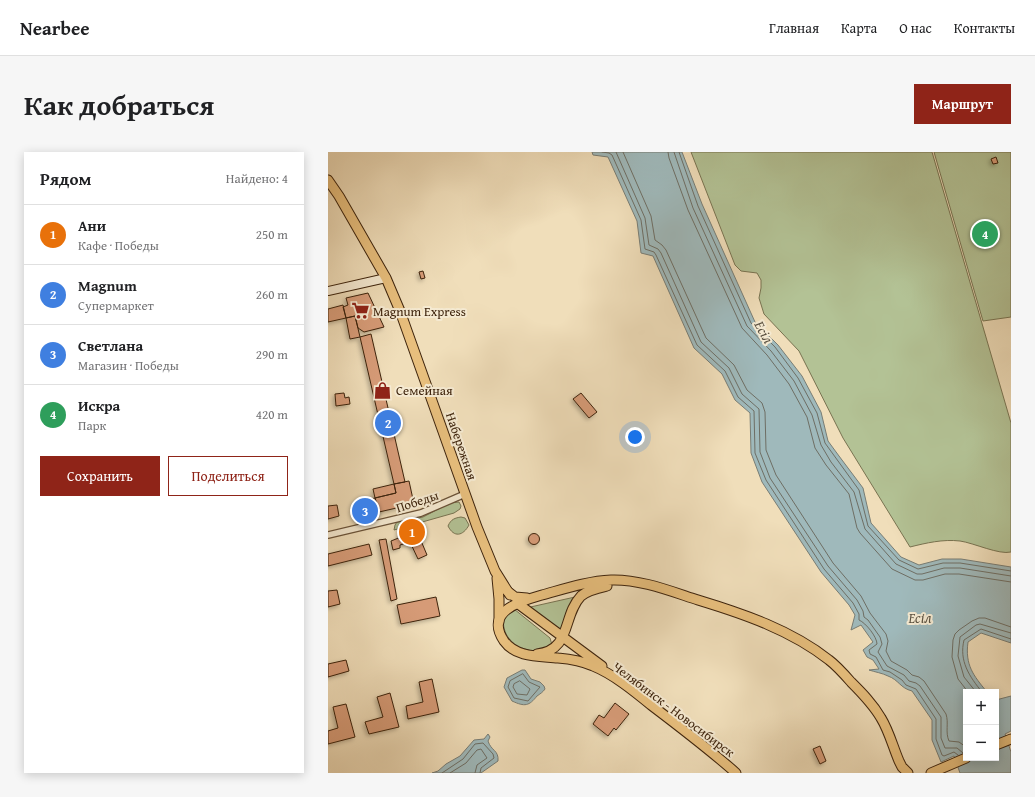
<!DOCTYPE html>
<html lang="ru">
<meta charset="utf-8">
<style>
body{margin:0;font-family:"Gentium Book Plus",serif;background:#f6f6f6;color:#202124}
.controls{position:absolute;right:12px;bottom:12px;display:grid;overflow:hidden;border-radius:0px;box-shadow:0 2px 10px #0003}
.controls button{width:36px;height:36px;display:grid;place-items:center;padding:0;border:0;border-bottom:1px solid #e0e0e0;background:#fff;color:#202124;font:20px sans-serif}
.you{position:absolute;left:307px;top:285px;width:14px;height:14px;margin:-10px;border:3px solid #fff;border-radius:50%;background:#1a73e8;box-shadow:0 0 0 6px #1a73e833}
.badge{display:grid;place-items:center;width:26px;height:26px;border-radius:50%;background:#8f2418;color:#fff;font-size:13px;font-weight:700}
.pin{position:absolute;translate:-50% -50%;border:2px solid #fff;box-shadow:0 1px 4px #0006}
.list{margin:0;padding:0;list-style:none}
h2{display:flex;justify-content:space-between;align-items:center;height:52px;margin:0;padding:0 16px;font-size:17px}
h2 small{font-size:13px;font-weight:400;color:#757577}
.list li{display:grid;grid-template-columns:26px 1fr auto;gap:12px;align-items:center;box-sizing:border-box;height:60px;padding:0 16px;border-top:1px solid #e0e0e0}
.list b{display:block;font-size:15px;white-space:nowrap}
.list p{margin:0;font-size:13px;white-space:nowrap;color:#757577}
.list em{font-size:13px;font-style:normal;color:#757577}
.actions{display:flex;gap:8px;padding:12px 16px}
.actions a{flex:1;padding:9px 0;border:1px solid #8f2418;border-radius:0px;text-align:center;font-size:14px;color:#8f2418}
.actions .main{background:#8f2418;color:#fff}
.map{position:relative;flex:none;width:683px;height:621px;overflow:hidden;border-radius:0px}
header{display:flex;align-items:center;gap:24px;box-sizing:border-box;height:56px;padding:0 20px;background:#fff;border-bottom:1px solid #e0e0e0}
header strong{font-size:19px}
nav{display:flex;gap:22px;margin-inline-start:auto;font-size:14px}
.intro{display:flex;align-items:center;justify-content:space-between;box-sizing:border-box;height:96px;padding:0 24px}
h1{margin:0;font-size:28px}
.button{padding:10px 18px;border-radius:0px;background:#8f2418;color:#fff;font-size:14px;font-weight:700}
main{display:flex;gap:24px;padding:0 24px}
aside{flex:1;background:#fff;border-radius:0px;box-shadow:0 2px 10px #0003}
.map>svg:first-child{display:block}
.green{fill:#b3c295;stroke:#787351}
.water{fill:#9fb9bb;stroke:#787d75}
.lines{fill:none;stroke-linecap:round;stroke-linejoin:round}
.shore{stroke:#6e6e64;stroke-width:1}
.building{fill:#d69b77;stroke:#3e240d;filter:url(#shadow)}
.minor-casing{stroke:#6a5238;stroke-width:8}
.secondary-casing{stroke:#3e240d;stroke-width:10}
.primary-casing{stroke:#3e240d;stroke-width:11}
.trunk-casing{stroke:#3e240d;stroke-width:11}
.minor{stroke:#f5ead2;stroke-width:5.5}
.secondary{stroke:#f5ead2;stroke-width:8}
.primary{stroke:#e8bf7d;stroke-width:9}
.trunk{stroke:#e8bf7d;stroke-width:9}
.labels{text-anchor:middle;stroke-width:4;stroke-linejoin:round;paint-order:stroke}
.poi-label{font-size:13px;fill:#3e240d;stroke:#f5ead2;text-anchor:start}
.street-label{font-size:13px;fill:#3e240d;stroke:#f5ead2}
.water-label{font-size:14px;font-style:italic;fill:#5b5141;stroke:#f5ead2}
</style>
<header>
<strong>Nearbee</strong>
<nav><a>Главная</a><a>Карта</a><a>О нас</a><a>Контакты</a></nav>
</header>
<div class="intro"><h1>Как добраться</h1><a class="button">Маршрут</a></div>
<main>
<aside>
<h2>Рядом<small>Найдено: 4</small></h2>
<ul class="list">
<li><span class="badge" style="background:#e8710a">1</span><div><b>Ани</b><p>Кафе · Победы</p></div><em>250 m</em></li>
<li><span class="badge" style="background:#3f7fe0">2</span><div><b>Magnum</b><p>Супермаркет</p></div><em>260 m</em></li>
<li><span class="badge" style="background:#3f7fe0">3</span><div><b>Светлана</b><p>Магазин · Победы</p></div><em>290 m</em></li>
<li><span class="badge" style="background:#2e9e5b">4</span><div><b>Искра</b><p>Парк</p></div><em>420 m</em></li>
</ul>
<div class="actions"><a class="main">Сохранить</a><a>Поделиться</a></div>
</aside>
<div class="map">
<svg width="683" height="621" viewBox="0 0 683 621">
<defs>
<filter id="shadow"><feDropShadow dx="-2" dy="2" stdDeviation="2" flood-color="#0004"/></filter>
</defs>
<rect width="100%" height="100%" fill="#f0deba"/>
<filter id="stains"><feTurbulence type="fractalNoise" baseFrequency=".005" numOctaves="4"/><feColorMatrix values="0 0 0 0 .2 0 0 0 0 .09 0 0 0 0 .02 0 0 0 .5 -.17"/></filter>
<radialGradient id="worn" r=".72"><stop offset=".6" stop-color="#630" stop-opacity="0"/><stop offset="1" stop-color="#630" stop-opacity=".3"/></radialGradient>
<path class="green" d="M363,0h241l79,271v129c-12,3 -37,-9 -51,-11 -17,-2 -34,2 -50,6l-67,-109 -44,-87 -35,-37 -5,-16 2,-10v-8l-4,-7 -16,-2 -6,-6z
M606,0h77v165l-28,4z
M131,350l2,4 -1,3 -6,4 -60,17 1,-5 2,-3 26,-5 27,-14z
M133,365l4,1 4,7c-6,11 -15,13 -21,1 3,-7 7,-8 13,-9z
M247,445l-8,13 -7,23 -34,-25z
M186,457l36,29 2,7c-4,2 -10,5 -15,6 -4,1 -8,-1 -12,-2 -16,-5 -24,-18 -21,-34z"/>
<path class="water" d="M264,0h90l20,52 53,118 23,23 24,31 19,36 7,29 11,15 24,32 8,35 30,34 18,8 23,-6h19l50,8v76l-30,-10 -13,9c-3,23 5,33 19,50h-21v66h30v-58l15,-4v35l-6,3 6,18v21h-51l-6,-17 -13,6 -9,-22v-20l-20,-29c-12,-3 -13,-11 -24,-15 -6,-3 -13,-4 -19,-6l10,-1 -6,-9 -6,-3 -4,-7 10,-8 -12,-17 -10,5 4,-15 -6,-10 -28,-33 -59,-90 -11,-29 -1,-40 -15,-13 -13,-26 -28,-26 -41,-92 -12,-3 -4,-32 -29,-64 -15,-2z
M194,518h3l6,9 9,3 4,4 1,3c-2,3 -5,5 -8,7 -8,10 -12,11 -25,5l-8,-14 3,-9z
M160,582l2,3 -2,4c3,10 11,9 10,20l-17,12h-49l6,-2 8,-7 14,-8 14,-16 10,-1z"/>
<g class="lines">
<path class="shore" d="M274,0l7,1 3,2 29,65 4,29 9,3 2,3 41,90 28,26 13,26 16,14 1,42 11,27 58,89 29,34 6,11v6c7,3 18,17 18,24l-8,6 1,4 6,3 7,13 7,2 12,8 4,5 10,4 20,30v20l6,16 2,1 10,-4 4,3
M288,0l29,66 4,27 9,4 3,4 40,89 28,26 13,26 17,15 1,43 10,26 58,88 29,34 6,11 1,6 4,3 12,17 2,7 -4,8 9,14 17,9 5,6 7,2 4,3 21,31v21l4,10h12l6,5
M295,0l28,64 4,24 7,5 4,5 40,88 28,27 13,25 15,13 3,9 1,38 10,25 57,88 28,33 9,17 16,21 2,7 -2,10 5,10 16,9 5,5 7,2 5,4 22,33c3,9 -1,18 3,27l10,1 7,5
M340,0l1,6 19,52 54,118 25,27 22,29 18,33 8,31 11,17 23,29 8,34 3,5 32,36 23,11h8l22,-6h14l52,8
M346,0l19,56 54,118 24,25 23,30 18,34 9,30 10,17 23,30 11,37 31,35 21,10h5l22,-6h16l51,8
M351,0l19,54 53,117 24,24 23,31 19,35 8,30 34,47 9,36 31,34 19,9 25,-6h17l51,8
M195,522l6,8 11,5 -12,14 -14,-3 -6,-11 2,-6z
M192,529l10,8 -3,6 -10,-1 -4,-7 1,-3z
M640,540l-10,-13 -6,-22 1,-17 2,-6 4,-4 13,-9 7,-3h6l26,9
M648,540l-12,-15 -6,-21 2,-19 16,-12 4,-1 31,9
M654,540c-13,-16 -23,-31 -18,-52l17,-11 30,10
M114,621l21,-14 12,-15 8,-1 10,11 1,4 -13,10 -1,5
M122,621l16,-10 11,-13 4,-1 6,9 -10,7 -2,8"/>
</g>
<path class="building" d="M668,5l2,6 -5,1 -2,-5z
M668,75l1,5 -5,2 -1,-6z
M95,119l2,7 -4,1 -2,-7z
M40,141l16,34 -20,5 -6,-4 -3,-12 -9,2 -3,-11 5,-2 -2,-7z
M15,153l3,13 -18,4v-13z
M27,164l5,21 -10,2 -4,-21z
M43,182l34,148 -11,2 -34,-147z
M16,241l1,5 4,-1 1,7 -14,2 -1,-12z
M253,241l16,19 -8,6 -16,-19z
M81,329l5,23 -35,8 -4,-14 21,-5 -2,-9z
M66,332l2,9 -21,5 -2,-9z
M47,346l3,11 -20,4 -3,-10z
M9,353l2,11 -11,3v-13z
M85,378l1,4 5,2 8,19 -9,4 -8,-17 -10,3v3l-7,2 -2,-9 10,-4v-4z
M200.5 387a5.5 5.5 0 1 1 11 0a5.5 5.5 0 1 1-11 0Z
M58,387l11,60 -6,2 -12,-61z
M41,392l3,11 -44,11v-12z
M9,438l3,14 -12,3v-16z
M108,445l4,19 -39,8 -4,-19z
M18,508l3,11 -21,6v-13z
M104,527l7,33 -31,7 -2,-13 17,-4 -4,-20z
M62,541l9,34 -30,7 -4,-12 18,-5 -6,-20z
M287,551l14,11 -13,16 -2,-2 -6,8 -15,-12 6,-9 5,3z
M18,552l9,33 -27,7v-13l10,-3 -5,-21z
M492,594l6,15 -6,3 -7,-15z"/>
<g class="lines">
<defs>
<path id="minor" d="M0,383l93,-22 44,-19"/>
<path id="secondary" d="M0,139l58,-13"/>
<path id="primary" d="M0,28l11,16 47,82 14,33 77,216 18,44 15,24
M169,426l2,21v23"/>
<path id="trunk" d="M178,438l9,7 12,1
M189,451l85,63
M209,502c35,-4 25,-38 44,-58 7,-6 17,-8 26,-10
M668,593l15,-6
M408,621c-27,-24 -56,-46 -85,-68 -17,-14 -38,-31 -58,-39 -11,-5 -23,-7 -35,-8 -18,-2 -42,0 -54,-17 -20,-30 17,-40 38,-46 22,-6 46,-14 69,-15 29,-1 59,11 87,20 46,14 93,30 131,60 8,6 15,14 22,22 11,11 22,22 30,36 8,13 12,29 18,43l3,6 6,6
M603,621l35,-15"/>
</defs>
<use href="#minor" class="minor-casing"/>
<use href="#secondary" class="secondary-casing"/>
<use href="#primary" class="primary-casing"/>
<use href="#trunk" class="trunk-casing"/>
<use href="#minor" class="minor"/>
<use href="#secondary" class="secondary"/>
<use href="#primary" class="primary"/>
<use href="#trunk" class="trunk"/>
</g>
<defs>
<symbol id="supermarket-bare" viewBox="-9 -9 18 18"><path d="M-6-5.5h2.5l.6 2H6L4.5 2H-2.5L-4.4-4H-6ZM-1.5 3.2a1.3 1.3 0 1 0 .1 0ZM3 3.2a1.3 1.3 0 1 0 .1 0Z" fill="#8f2418" stroke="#f5ead2" stroke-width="2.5" paint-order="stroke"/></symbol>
<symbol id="shop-bare" viewBox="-9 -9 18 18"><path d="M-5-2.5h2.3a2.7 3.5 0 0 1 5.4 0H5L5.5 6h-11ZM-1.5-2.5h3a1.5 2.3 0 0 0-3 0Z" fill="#8f2418" stroke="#f5ead2" stroke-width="2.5" paint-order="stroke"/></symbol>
</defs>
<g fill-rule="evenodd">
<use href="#supermarket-bare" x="20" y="146" width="25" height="25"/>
<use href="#shop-bare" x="42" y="226" width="25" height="25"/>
</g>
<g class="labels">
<g class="poi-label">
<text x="45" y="164">Magnum Express</text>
<text x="68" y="243">Семейная</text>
</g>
<g class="street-label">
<text transform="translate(134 294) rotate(71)" y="5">Набережная</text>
<text transform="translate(89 349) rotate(-18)" y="5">Победы</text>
<text transform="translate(346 557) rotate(37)" y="5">Челябинск - Новосибирск</text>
</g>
<g class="water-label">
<text transform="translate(436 180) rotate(61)" y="5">Есіл</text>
<text x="592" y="471">Есіл</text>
</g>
</g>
<rect width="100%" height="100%" filter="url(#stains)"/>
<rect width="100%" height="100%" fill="url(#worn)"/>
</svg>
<div class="controls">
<button>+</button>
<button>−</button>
</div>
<div class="you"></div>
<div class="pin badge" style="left:84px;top:380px;background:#e8710a">1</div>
<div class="pin badge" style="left:60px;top:271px;background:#3f7fe0">2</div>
<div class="pin badge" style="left:37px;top:359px;background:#3f7fe0">3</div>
<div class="pin badge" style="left:657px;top:82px;background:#2e9e5b">4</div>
</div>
</main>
